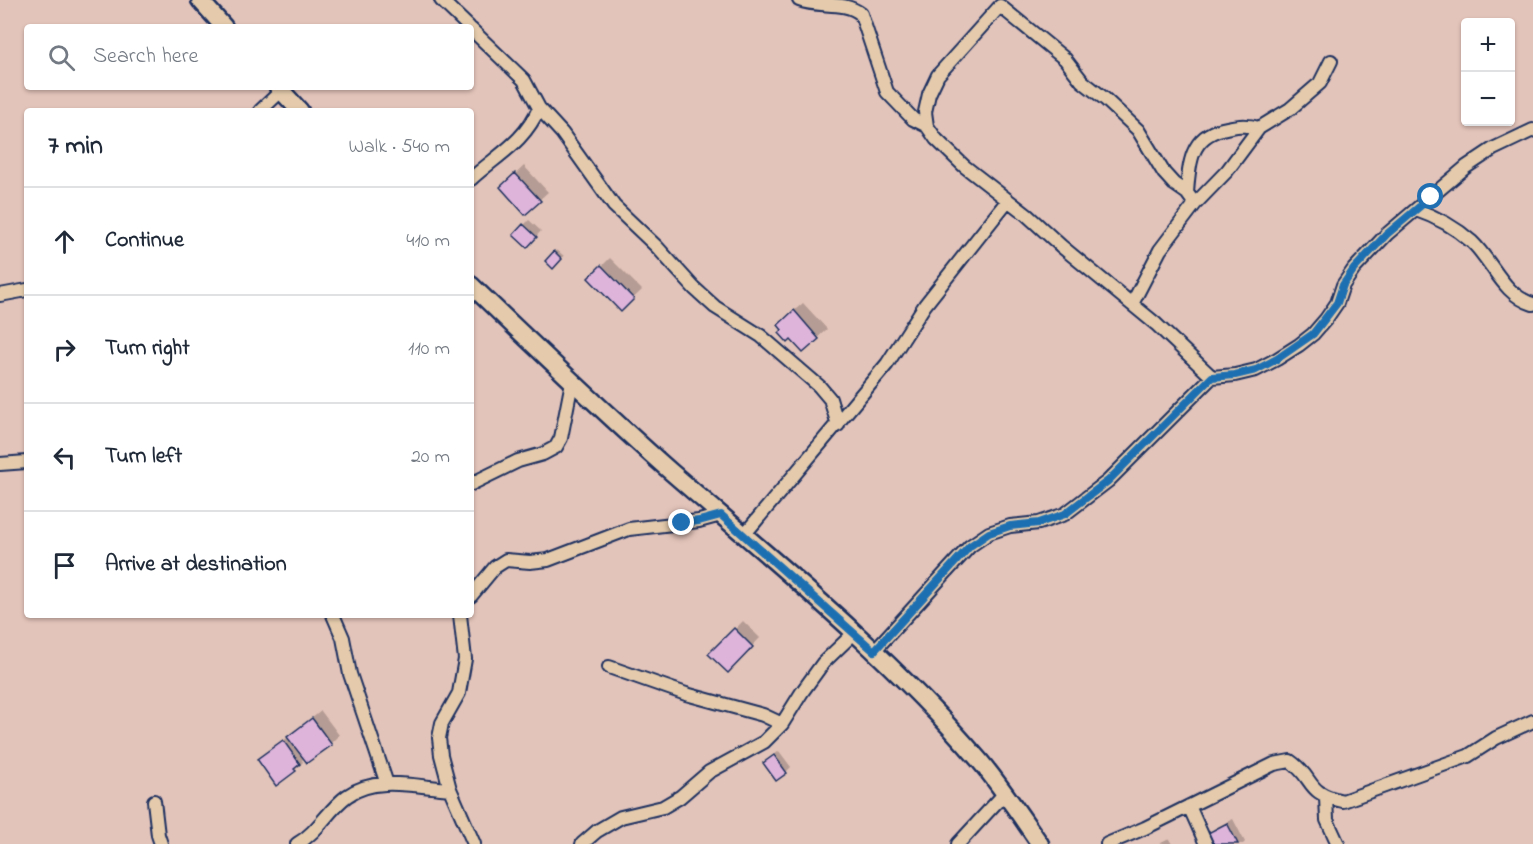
<!DOCTYPE html>
<meta charset="utf-8">
<style>
body{margin:0;font-family:"Indie Flower",sans-serif;background:#f2f2f3;color:#1f2937}
.controls{position:absolute;right:18px;top:18px;display:grid;overflow:hidden;border-radius:6px;box-shadow:0 2px 4px #0004}
.controls button{width:54px;height:54px;display:grid;place-items:center;padding:0;border:0;border-bottom:2px solid #e0e1e3;background:#fff;color:#1f2937;font:30px sans-serif}
.stop{position:absolute;width:18px;height:18px;margin:-14px;border:4px solid #1f6fb2;border-radius:50%;background:#fff}
.stop.end{background:#1f6fb2;border-color:#fff;box-shadow:0 2px 6px #0008}
.list{margin:0;padding:0;list-style:none}
h2{display:flex;justify-content:space-between;align-items:center;height:78px;margin:0;padding:0 24px;font-size:26px}
h2 small{font-size:20px;font-weight:400;color:#747a83}
.list li{display:grid;grid-template-columns:39px 1fr auto;gap:18px;align-items:center;box-sizing:border-box;height:108px;padding:0 24px;border-top:2px solid #e0e1e3}
.list b{display:block;font-size:22px;white-space:nowrap}
.list em{font-size:20px;font-style:normal;color:#747a83}
.icon{flex:none;width:33px;height:33px;fill:none;stroke:currentColor;stroke-width:2;stroke-linecap:round;stroke-linejoin:round}
.map{position:relative;flex:none;width:1533px;height:844px;overflow:hidden}
.search{position:absolute;background:#fff;box-shadow:0 2px 4px #0004;left:24px;top:24px;width:450px;height:66px;display:flex;align-items:center;gap:15px;box-sizing:border-box;padding:0 21px;border-radius:6px;color:#747a83;font-size:22px}
.panel{position:absolute;background:#fff;box-shadow:0 2px 4px #0004;left:24px;top:108px;width:450px;height:510px;border-radius:6px}
.map>svg:first-child{display:block}
.shadow{fill:#0003}
.building{fill:#deb4da;stroke:#1b2f5e;stroke-width:1.5}
.lines{fill:none;stroke-linecap:round;stroke-linejoin:round}
.minor-casing{stroke:#1b2f5e;stroke-width:16}
.tertiary-casing{stroke:#1b2f5e;stroke-width:21}
.minor{stroke:#e5cbac;stroke-width:12}
.tertiary{stroke:#e5cbac;stroke-width:16}
.route{stroke:#1f6fb2;stroke-width:8}
</style>
<div class="map">
<svg width="1533" height="844" viewBox="0 0 1533 844">
<rect width="100%" height="100%" fill="#e3c4ba"/>
<filter id="ink" filterUnits="userSpaceOnUse"><feTurbulence type="fractalNoise" baseFrequency=".0167" numOctaves="2"/><feDisplacementMap in="SourceGraphic" scale="12" xChannelSelector="R" yChannelSelector="G"/><feConvolveMatrix kernelMatrix="1 2 1 2 8 2 1 2 1" color-interpolation-filters="sRGB"/></filter>
<g filter="url(#ink)">
<path class="shadow" d="M524,166l24,26 -23,21 -23,-26z
M529,220l12,11 -14,15 -12,-12z
M557,250l7,6 -11,11 -6,-6z
M610,258l32,32 -21,20 -31,-32z
M803,303l24,26 -24,22 -15,-35z
M743,621l17,17 -32,33 -17,-17z
M321,711l18,24 -8,8 -27,15 -2,2 1,2 -8,8 -36,-10z
M779,751l12,16 -5,5 -21,-9z
M1233,819l12,23 -2,2h-27l-6,-11 5,-5z
M1169,839l3,5h-13z"/>
<path class="building" d="M515,173l26,28 -16,14 -25,-28z
M523,224l14,13 -10,11 -14,-13z
M554,251l8,8 -9,10 -8,-8z
M601,265l33,34 -13,13 -33,-34z
M794,310l25,29 -16,14 -12,-13 -3,3 -9,-10 3,-3 -4,-5z
M734,628l19,19 -25,26 -20,-19z
M312,718l20,27 -25,18 -20,-26z
M283,740l17,24 -6,5 2,2 -20,15 -19,-27z
M774,755l13,18 -11,8 -13,-18z
M1227,823l11,21h-24l-6,-11z"/>
<g class="lines">
<defs>
<path id="minor" d="M441,0l28,27
M799,0c20,8 45,0 62,14l26,78 26,27 14,7
M471,29l53,51 15,28 23,25 52,73 43,41 37,41 21,19 46,29 58,50 11,13 8,26
M260,111l21,-20
M471,179c26,-24 53,-36 68,-71
M1187,193c2,-28 3,-56 35,-64 13,-3 23,-5 37,-1
M1195,204l-8,-11 -13,-9 -10,-11 -26,-43 -33,-31 -23,-18 -17,-22 -65,-53 -62,69 -9,19 -4,18 2,14 9,13 28,27 63,49 34,31 95,78 56,53
M1416,210c21,7 39,17 56,32 21,20 31,53 61,62
M0,295l27,-5
M1132,304l28,-54 35,-46 32,-33 32,-43 31,-19 30,-26 11,-22
M0,464l27,-2
M471,484l47,-23 25,-7 13,-7 5,-9 11,-56
M744,535l143,-171 38,-59 83,-105
M471,596l24,-29 11,-7 24,2 18,-2 81,-31 70,-8 22,-6
M333,615l10,23 7,36 37,110
M460,615l5,44 -6,34 -17,30 -3,15 2,17 9,34 24,55
M874,651l96,-105 19,-13 21,-7 29,-3 26,-9 43,-33 104,-104 23,-2 21,-5 21,-11 22,-14 14,-11 13,-15 11,-16 6,-18 11,-16 33,-35 79,-67 27,-18 40,-19
M609,667l77,27 77,21 19,9
M1326,797l1,23 11,24
M154,801l4,34 3,9
M1189,806l17,38
M297,844c21,-12 31,-34 50,-48 29,-21 70,-9 103,-7
M582,844l15,-13 24,-14 42,-10 17,-10 29,-25 55,-30 18,-18 20,-32 21,-29 31,-30
M958,844l47,-51
M1107,844l38,-16 129,-64 16,-3c26,18 14,32 53,40l125,-45 28,-18 37,-17"/>
<path id="tertiary" d="M200,0l24,27
M278,87l22,24
M471,285c66,63 131,126 199,186 106,92 217,182 309,289 22,26 41,55 61,84"/>
</defs>
<use href="#minor" class="minor-casing"/>
<use href="#tertiary" class="tertiary-casing"/>
<use href="#minor" class="minor"/>
<use href="#tertiary" class="tertiary"/>
</g>
</g>
<g class="lines" filter="url(#ink)">
<path class="route" d="M682,523l17,-2 22,-6 153,136 96,-105 19,-13 21,-7 29,-3 26,-9 43,-33 104,-104 23,-2 21,-5 21,-11 36,-25 24,-31 6,-18 11,-16 33,-35 44,-37"/>
</g>
</svg>
<div class="controls">
<button>+</button>
<button>−</button>
</div>
<div class="stop" style="left:1431px;top:197px"></div>
<div class="stop end" style="left:682px;top:523px"></div>
<div class="search"><svg class="icon" aria-label="search" viewBox="0 0 24 24"><circle cx="10" cy="10" r="6"/><path d="M15 15l6 6"/></svg>Search here</div>
<section class="panel">
<h2>7 min<small>Walk · 540 m</small></h2>
<ul class="list">
<li><svg class="icon" aria-label="ahead" viewBox="0 0 24 24"><path d="M12 20V5M6 11l6-6 6 6"/></svg><div><b>Continue</b></div><em>410 m</em></li>
<li><svg class="icon" aria-label="right" viewBox="0 0 24 24"><path d="M7 20v-9h11M14 6l5 5-5 5"/></svg><div><b>Turn right</b></div><em>110 m</em></li>
<li><svg class="icon" aria-label="left" viewBox="0 0 24 24"><path d="M17 20v-9H6M10 6l-5 5 5 5"/></svg><div><b>Turn left</b></div><em>20 m</em></li>
<li><svg class="icon" aria-label="arrive" viewBox="0 0 24 24"><path d="M6 21V4h12l-3 4 3 4H6"/></svg><div><b>Arrive at destination</b></div></li>
</ul>
</section>
</div>
